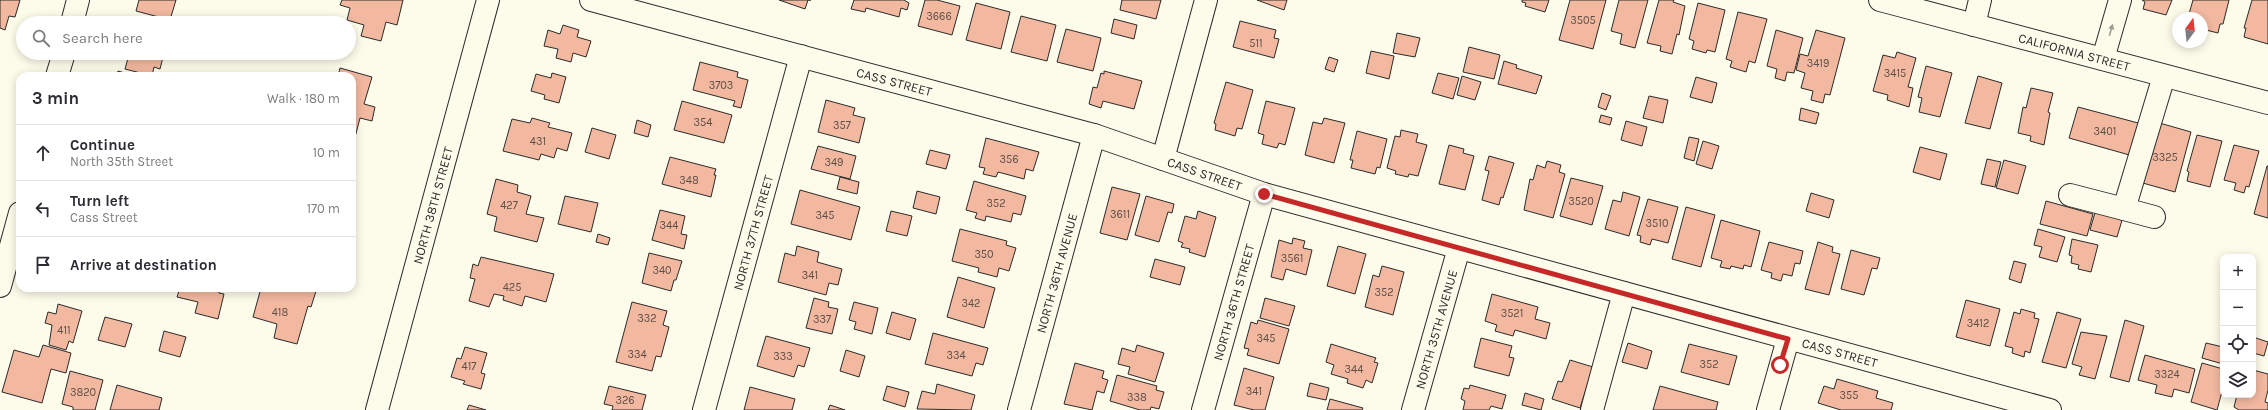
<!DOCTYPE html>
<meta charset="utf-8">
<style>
body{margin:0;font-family:Karla,sans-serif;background:#f2f2f3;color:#2b2b33}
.controls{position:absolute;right:12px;bottom:12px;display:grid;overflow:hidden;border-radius:8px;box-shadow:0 2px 10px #0003}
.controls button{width:36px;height:36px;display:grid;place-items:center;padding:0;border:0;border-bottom:1px solid #e1e1e2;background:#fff;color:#2b2b33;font:20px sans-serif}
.compass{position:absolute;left:2172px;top:12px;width:36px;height:36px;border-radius:50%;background:#fff;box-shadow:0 2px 10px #0003;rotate:15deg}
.stop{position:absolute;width:12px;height:12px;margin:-9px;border:3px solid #c62828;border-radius:50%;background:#fff}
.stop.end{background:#c62828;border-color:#fff;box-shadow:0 1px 4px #0008}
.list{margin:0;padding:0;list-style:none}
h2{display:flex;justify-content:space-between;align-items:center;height:52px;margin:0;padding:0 16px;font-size:17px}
h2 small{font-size:13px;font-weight:400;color:#7c7c81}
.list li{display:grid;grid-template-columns:26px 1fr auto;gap:12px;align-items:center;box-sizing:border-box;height:56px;padding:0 16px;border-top:1px solid #e1e1e2}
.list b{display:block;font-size:15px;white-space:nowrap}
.list p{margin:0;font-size:13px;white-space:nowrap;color:#7c7c81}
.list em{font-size:13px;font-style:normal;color:#7c7c81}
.icon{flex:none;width:22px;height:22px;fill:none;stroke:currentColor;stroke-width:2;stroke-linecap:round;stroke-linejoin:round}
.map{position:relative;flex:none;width:2268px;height:410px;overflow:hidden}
.search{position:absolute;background:#fff;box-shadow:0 2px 10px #0003;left:16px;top:16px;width:340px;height:44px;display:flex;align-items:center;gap:10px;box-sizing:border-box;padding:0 14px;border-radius:22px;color:#7c7c81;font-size:15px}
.panel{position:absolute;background:#fff;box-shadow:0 2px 10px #0003;left:16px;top:72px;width:340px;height:220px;border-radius:12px}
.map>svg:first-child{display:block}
.building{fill:#f2b8a0;stroke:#2b2b2b}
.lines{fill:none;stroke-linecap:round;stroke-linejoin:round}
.minor-casing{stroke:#2b2b2b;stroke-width:24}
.minor{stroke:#fdfbea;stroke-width:22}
.oneway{fill:#9e9d94}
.route{stroke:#c62828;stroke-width:5}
.labels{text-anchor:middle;stroke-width:3;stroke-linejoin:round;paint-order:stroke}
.number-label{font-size:11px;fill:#5d4e48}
.street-label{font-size:13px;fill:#2b2b2b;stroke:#fdfbea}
</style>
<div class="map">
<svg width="2268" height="410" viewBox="0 0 2268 410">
<rect width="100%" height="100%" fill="#fdfbea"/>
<path class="building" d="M0,0h20l-5,17 -6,-1 -4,14 -5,-2z
M139,0h37l-6,20 -34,-9z
M342,0h61l-6,25 -11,-3 -5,19 -20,-5 3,-11 -17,-5 3,-12 -10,-3z
M779,0h32h-3l-3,9z
M854,0h50l5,3 -2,7 -6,-2 -2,9 -33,-9 -1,4 -14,-3z
M925,0h12l23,6 -8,29 -34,-9z
M1122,0h39l-5,19 -36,-9z
M1257,0h30l-3,10z
M1522,0h27l-4,12 -20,-6 1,-3 -4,-1z
M1570,0h36l-13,49 -34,-9z
M1619,0h29l-13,48 -15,-4 2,-10 -11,-3z
M1659,0h15l-1,2 12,4 -6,29 -2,-1 -5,20 -12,-3 1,-5 -14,-3z
M2142,0h30l-6,15 -23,-6 2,-7z
M2193,0h36l-6,24h-3l-2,9 -16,-4v-11h-11l1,-3 -3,-1z
M2252,0h16v44l-24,-7 2,-9h-2z
M976,3l34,9 -9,37 -35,-9z
M1698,3l27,7 -10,42 -8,-2 -1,3 -14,-4 2,-8 -5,-2z
M1738,12l29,7 -12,44 -6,-2 -3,11 -16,-5 2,-6 -6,-2z
M1021,16l35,9 -9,36 -36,-9z
M1114,19l23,6 -3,14 -23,-6z
M1240,21l36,9 -2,8 5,1 -5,19 -41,-11z
M563,25l16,5 -2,7 14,4 -5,16 -13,-4 -2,9 -15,-4 2,-9 -14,-3 4,-16 12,4z
M1066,29l35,9 -8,33 -36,-9z
M1776,30l27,8 -9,35 -7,-1 -2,9 -10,-3 2,-9 -10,-3z
M1816,30l29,8 -15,57 -5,-1 -2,9 -12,-3 2,-9 -12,-3 4,-15 -9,-3 4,-16 8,2z
M1397,33l23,5 -5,19 -22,-4z
M1469,47l31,8 -6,24 -31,-7z
M1371,51l23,5 -5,23 -23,-6z
M1897,52l19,6 -8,29 5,1 -4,19 -22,-7 1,-5 -15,-4 10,-36 12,3z
M123,53h41l-4,16 -6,-2 -2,9 -27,-7 3,-11 -6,-2z
M1329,57l9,3 -4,12 -9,-3z
M1504,61l13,4 -1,3 26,8 -6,18 -38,-10z
M700,62l38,10 -1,5 11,3 -7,28 -8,-2 2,-5 -42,-11z
M1926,66l26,7 -12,44 -21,-5 3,-14 -4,-1z
M340,68l32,9 -8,27 11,3 -3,14 -12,-3 -7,27 -1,-69h-14z
M118,71l17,5h-19z
M1104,71l38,10 -8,28 -31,-8 -2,7 -12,-4 4,-17 4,1 4,-15 3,1z
M552,73l14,4 -7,26 -15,-4 1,-4 -14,-4 5,-17 15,4z
M1438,73l21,5 -6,21 -21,-6z
M1462,76l19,6 -6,18 -18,-5z
M1978,76l24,7 -12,46 -25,-6z
M1696,77l21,6 -5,20 -22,-6z
M1226,82l27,8 -11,39 -5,-1 -2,8 -20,-6 1,-6 -2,-1z
M2031,88l22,5 -5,19 2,1 -6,32 -14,-4 1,-5 -13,-3 5,-26 3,1z
M1602,93l9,3 -5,14 -8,-3z
M1649,96l19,4 -5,23 -20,-5z
M826,100l29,8 -2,7 12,3 -6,25 -41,-11z
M682,101l50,14 -8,28 -50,-13z
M1266,101l29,7 -10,37 -6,-2 -2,5 -15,-4 2,-9 -6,-2z
M2078,107l64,17 -9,32 -64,-18z
M1801,108l18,5 -3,11 -17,-4z
M1601,115l11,3 -2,7 -11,-3z
M532,118l18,5 -2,4 24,6 -5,18 -10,-3 -3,10 -13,-4 -2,6 -36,-9 9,-32 18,4z
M1324,118l21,5 -11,40 -29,-8 8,-33 9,2z
M637,120l14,5 -3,12 -14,-4z
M1626,121l21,6 -5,19 -21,-6z
M2156,122l35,10 -16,60 -36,-10z
M592,128l24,7 -7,24 -24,-7z
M1401,130l17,4 -2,8 11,3 -9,31 -9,-2 -1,3 -13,-3 1,-3 -9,-3 8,-32 5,1z
M1357,131l30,8 -7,29 -3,-1 -2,7 -24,-6 2,-8h-3z
M2197,135l25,6 -12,46 -23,-6 2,-9 -2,-1z
M1689,137l10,2 -5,22 -10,-3z
M986,138l53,14 -6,19 -7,-2 -2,10 -26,-7 -2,5 -13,-3 2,-6 -6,-1z
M1703,141l16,5 -7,23 -16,-5z
M1449,145l15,4 -1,4 11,3 -9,34 -26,-6z
M2234,145l25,6 -10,36 -3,-1 -2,7 -10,-3 2,-7 -12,-3z
M818,146l38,10 -6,23 -39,-10z
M1920,147l27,7 -7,26 -27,-8z
M930,150l20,5 -4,14 -20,-5z
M1489,156l25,7 -11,35 -2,-1 -2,8 -17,-5 7,-29 -4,-1z
M670,157l46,12 -2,6h2l-5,22 -49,-13z
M1987,159l14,3 -6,25 -14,-3z
M2004,160l22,6 -8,28 -22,-6z
M1547,161l14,4 -2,7 6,2 -12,44 -29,-8 6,-31 3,1 4,-15 8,3z
M2267,166h1v52l-14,-4z
M840,177l19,5 -2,12 -20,-5z
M1571,178l32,8 -11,39 -32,-9z
M496,179l22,6 -1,7 14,4 -5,18 18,4 -7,24 -43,-11 3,-14 -10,-3z
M974,181l52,15 -5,19 -8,-2 -2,9 -25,-6 -1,5 -10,-3 2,-5 -11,-3z
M1112,187l28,7 -13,46 -27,-7z
M800,190l60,17 -9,33 -60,-16z
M917,191l23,6 -4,17 -23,-6z
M1623,192l17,5 -11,39 -24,-7 8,-29 8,2z
M1811,193l23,7 -5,18 -23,-7z
M565,196l33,7 -7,29 -33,-8z
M1146,196l28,8 -2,9 -4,-1 -9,30 -24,-7z
M1648,199l30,8 -10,36 -16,-4 -2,6 -10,-3 1,-6 -4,-1z
M2046,201l47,13 -6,22 -47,-12z
M1686,207l29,8 -14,52 -29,-8z
M2096,209l27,8 -6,20 -27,-7z
M660,210l25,6 -4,18 6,1 -3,14 -32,-9z
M891,211l21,5 -5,20 -21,-5z
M1198,211l18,6 -11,40 -16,-5 1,-3 -9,-2 2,-4 -5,-2 7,-25 11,3z
M1721,220l39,11 -9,36 -7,-2 -1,4 -12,-3 -1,3 -10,-2 2,-6 -11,-3z
M960,229l47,12 -1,4 10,3 -7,23 -10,-3 -2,9 -19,-5 1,-4 -27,-7z
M2038,229l27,8 -8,25 -18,-5 3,-10 -8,-2z
M598,234l12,4 -2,7 -12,-3z
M1293,238l12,3 -2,7 9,2 -6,25 -20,-6 -3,11 -12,-3 8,-37 13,4z
M2072,239l26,6 -7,27 -13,-3 1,-4 -8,-2 1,-7 -3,-1z
M1769,242l34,9 -3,13 -5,-1 -3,13 -9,-2 -2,7 -10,-3 1,-5 -11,-3z
M1818,242l15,5 -1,5 8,2 -11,41 -24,-6z
M797,246l22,6 -2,10 25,7 -4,16 -9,-2 -3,12 -48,-13 7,-29 10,3z
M1338,246l28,8 -11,40 -28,-8z
M1851,250l29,8 -3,11 -5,-1 -8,27 -23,-6z
M649,253l33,8 -6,19h-2l-3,11 -29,-8z
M481,257l73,17 -8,28 -21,-6 -3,10 -19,-6 1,-4 -10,-2 -5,13 -20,-6 6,-22 -5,-1 3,-14 5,2z
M1155,259l30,8 -5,18 -30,-8z
M2014,261l12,3 -5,19 -12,-4z
M1382,266l22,6 -11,43 -28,-8 8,-32 6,2z
M958,277l37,11 -11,40 -37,-11z
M180,288h40l-1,5 5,1 -6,25 -23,-6 3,-11 -21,-5z
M261,288h56l-6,19 -3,-1 -11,38 -23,-6 3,-14 -24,-7z
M1492,294l46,13 -3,12 15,4 -4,16 -31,-9 -2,6 -18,-5 2,-6 -12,-4z
M814,298l15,4 -1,5 10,2 -6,25 -26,-6z
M1265,298l30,8 -6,20 -29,-8z
M1966,300l34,9 -10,37 -34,-9z
M632,302l35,9 -4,14 6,2 -8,30 -5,-1 -4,15 -36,-9z
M854,302l24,6 -6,26 -18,-5 2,-7 -7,-2z
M58,304l24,7 -9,32 -4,-2 -3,9 -17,-5 3,-20 -7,-2 3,-11 8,2z
M2021,309l14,4 -1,5 5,1 -9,34 -5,-2 -1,6 -12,-4 1,-5 -8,-2 9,-34 6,2z
M892,312l24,7 -6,21 -24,-7z
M2057,312l24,7 -15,49 -24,-6z
M105,317l27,7 -7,23 -27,-7z
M1258,320l31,9 -10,35 -32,-9 2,-6 -5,-1 7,-26 6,2z
M2125,320l19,6 -15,56 -19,-5z
M164,331l22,6 -6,20 -21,-6z
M2081,332l26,4 -12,43 -16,-4 3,-8 -10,-3z
M933,333l55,15 -5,17 -7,-2 -4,13 -47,-12z
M766,336l44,12 -6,19 -6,-2 -4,12 -37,-11z
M2253,337l15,5 -4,14 -11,-3z
M1481,338l31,8 -3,11 5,1 -5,18 -35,-9z
M1628,343l24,8 -5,18 -25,-7z
M2206,343l17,4v17l-21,-6z
M1331,344l45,14 -2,4 4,1 -6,20 -6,-3 -3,8 -16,-5 1,-4 -17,-5 3,-9 -8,-3z
M1689,344l48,12 -8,29 -48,-13z
M43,345l28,8 -5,20 -15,-4 -9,34 -40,-11 12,-42 25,7z
M1137,345l27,8 -9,29 -27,-8 2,-7 -12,-3 4,-16 13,4z
M465,347l22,6 -6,20 4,1 -4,15 -18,-5 2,-3 -14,-4 6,-19 4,1z
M846,350l19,6 -6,21 -19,-6z
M2145,355l50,14 -6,24 -15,-4 -2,8 -17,-4 2,-8 -19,-5z
M1570,360l23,7 -13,41 -28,-9 6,-18 4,1z
M1075,363l29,8 -2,7 6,2 -4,13 -7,-2 -5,19 -28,-6z
M2202,363l21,6v19l-6,22 -26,-8z
M1244,368l30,9 -9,33h-11l-20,-5z
M2253,370l15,4v16l-3,12 3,1v7h-29l-5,-3 3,-12h16z
M70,371l33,9 -8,30h-22v-3l-11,-3z
M1117,375l40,11 -1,4 8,2 -5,17 -8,-2 -1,3h-10l-30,-9z
M1837,379l41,12 -2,7 17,5 -2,7h-50l-23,-7 6,-17 10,3z
M1310,383l19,5 -3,12 -19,-4z
M937,384l38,11 -4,15 -54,-1 5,-18 13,3z
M117,385l45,13 -3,12h-49z
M1470,385l36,10 -4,14 -11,-3 -2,4h-26l2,-9 -4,-2 3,-11 5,1z
M609,386l37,9 -4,15h-30l1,-4 -9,-2z
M887,386l22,6 -4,15 -22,-7z
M1660,386l58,16 -2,8h-63z
M750,387l45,12 -3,11h-48z
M1525,393l19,6 -3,11 -19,-5z
M1330,399l33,9 -1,2h-35z
M469,405l17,5h-19z
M830,405l15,5h-17z"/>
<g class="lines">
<defs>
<g id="minor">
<path id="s1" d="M591,0l503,135 170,59 786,216"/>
<path id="s2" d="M1880,0l388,103"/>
<path d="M72,23l6,-23"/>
<path d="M1974,25l6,-25"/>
<path d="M2103,59l17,-59"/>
<path d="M57,76l7,-23"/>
<path d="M1163,159l43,-159"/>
<path d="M2070,195l54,14 40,-133"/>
<path d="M2124,209l30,8"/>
<path d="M0,286l20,-73"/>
<path id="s3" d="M377,410l111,-410"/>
<path id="s4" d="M704,410l97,-354"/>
<path id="s5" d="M1019,410l75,-275"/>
<path id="s6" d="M1203,410l61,-216"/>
<path id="s7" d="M1413,410l46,-162"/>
<path d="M1592,410l32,-117"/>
<path d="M1768,410l20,-71"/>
</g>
</defs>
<use href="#minor" class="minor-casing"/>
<use href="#minor" class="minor"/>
</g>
<defs><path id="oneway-solid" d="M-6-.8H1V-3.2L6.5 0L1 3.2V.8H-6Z"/></defs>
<use class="oneway" href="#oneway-solid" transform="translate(2111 30) rotate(-74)"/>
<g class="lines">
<path class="route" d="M1264,194l524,145 -8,26"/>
</g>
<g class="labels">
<g class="number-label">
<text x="939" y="20">3666</text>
<text x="1583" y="24">3505</text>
<text x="1256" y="47">511</text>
<text x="1818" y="67">3419</text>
<text x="1895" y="77">3415</text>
<text x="721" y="89">3703</text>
<text x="703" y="126">354</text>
<text x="842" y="129">357</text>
<text x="2105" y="135">3401</text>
<text x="538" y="145">431</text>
<text x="2165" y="161">3325</text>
<text x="1009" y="163">356</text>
<text x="834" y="166">349</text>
<text x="689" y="184">348</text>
<text x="1581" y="205">3520</text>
<text x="996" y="207">352</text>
<text x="509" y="209">427</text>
<text x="1120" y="218">3611</text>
<text x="825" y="219">345</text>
<text x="1657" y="227">3510</text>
<text x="669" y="229">344</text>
<text x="984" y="258">350</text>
<text x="1292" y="262">3561</text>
<text x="662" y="274">340</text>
<text x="810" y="279">341</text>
<text x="512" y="291">425</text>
<text x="1384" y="296">352</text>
<text x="971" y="307">342</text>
<text x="280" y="316">418</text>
<text x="1512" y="317">3521</text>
<text x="647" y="322">332</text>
<text x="822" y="323">337</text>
<text x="1978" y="327">3412</text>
<text x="64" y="334">411</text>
<text x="1266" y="342">345</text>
<text x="637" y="358">334</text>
<text x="956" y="359">334</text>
<text x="783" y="360">333</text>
<text x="1709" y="368">352</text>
<text x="469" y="370">417</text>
<text x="1354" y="373">344</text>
<text x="2167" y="378">3324</text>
<text x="1254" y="395">341</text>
<text x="83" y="396">3820</text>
<text x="1849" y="399">355</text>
<text x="1137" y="401">338</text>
<text x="625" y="404">326</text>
</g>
<g class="street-label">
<text dy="5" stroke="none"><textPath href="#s2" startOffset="201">CALIFORNIA STREET</textPath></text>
<text dy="5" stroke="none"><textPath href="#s1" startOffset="314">CASS STREET</textPath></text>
<text dy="5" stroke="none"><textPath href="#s1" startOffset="638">CASS STREET</textPath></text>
<text dy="5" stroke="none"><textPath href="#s3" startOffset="212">NORTH 38TH STREET</textPath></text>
<text dy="5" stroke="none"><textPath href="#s4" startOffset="184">NORTH 37TH STREET</textPath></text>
<text dy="5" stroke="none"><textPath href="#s5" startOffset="142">NORTH 36TH AVENUE</textPath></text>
<text dy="5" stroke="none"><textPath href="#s6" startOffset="112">NORTH 36TH STREET</textPath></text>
<text dy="5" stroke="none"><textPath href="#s7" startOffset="84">NORTH 35TH AVENUE</textPath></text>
<text dy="5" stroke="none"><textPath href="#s1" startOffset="1298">CASS STREET</textPath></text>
</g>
</g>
</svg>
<div class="controls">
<button>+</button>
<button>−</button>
<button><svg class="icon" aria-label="locate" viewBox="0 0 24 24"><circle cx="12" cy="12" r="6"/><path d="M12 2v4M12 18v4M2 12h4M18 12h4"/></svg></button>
<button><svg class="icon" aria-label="layers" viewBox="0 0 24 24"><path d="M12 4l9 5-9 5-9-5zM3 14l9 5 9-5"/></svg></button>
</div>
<svg class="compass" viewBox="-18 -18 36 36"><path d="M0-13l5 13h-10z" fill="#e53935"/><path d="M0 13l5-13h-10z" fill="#7c7c81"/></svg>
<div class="stop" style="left:1780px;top:365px"></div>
<div class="stop end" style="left:1264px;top:194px"></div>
<div class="search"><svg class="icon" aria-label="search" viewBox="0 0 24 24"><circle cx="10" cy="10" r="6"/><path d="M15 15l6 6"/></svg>Search here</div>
<section class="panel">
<h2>3 min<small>Walk · 180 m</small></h2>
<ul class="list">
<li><svg class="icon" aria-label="ahead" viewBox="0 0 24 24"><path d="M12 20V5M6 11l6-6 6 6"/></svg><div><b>Continue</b><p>North 35th Street</p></div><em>10 m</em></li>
<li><svg class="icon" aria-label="left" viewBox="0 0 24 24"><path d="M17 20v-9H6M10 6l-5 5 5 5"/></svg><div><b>Turn left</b><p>Cass Street</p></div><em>170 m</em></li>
<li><svg class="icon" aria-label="arrive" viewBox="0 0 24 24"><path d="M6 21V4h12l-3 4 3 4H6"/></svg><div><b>Arrive at destination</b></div></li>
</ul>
</section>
</div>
